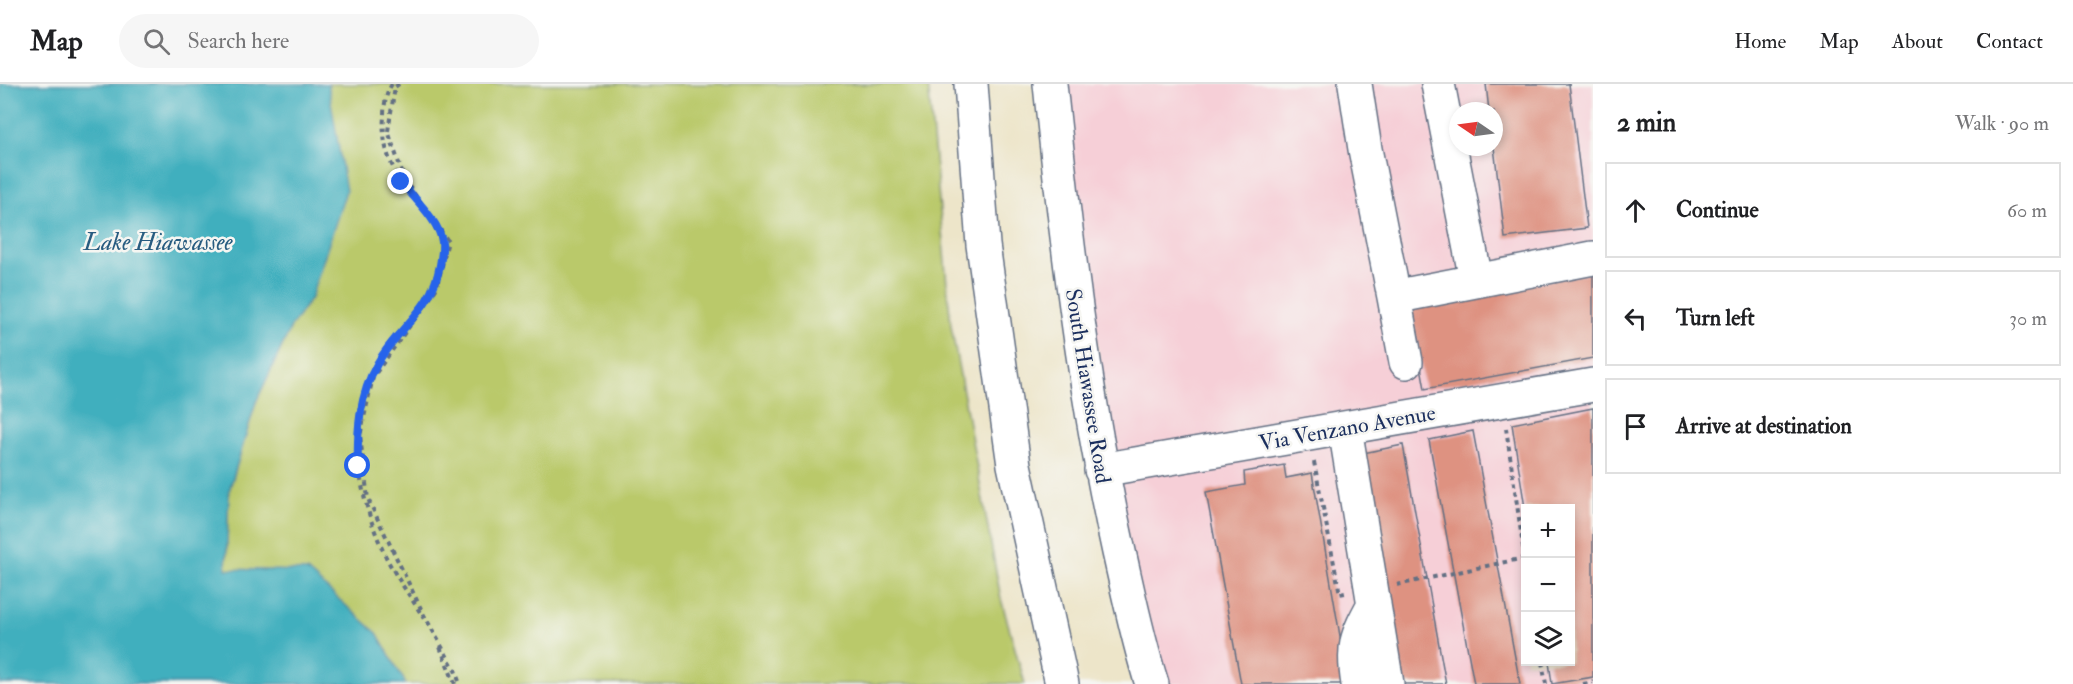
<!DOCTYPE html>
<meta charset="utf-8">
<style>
body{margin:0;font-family:"IM FELL Double Pica",serif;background:#f6f6f6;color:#202124}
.controls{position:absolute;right:18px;bottom:18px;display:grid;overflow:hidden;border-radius:0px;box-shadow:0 3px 9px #0003}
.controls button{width:54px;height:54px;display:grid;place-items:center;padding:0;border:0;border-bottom:2px solid #e0e0e0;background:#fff;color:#202124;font:30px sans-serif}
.compass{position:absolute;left:1449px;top:18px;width:54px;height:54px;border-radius:50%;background:#fff;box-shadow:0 3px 9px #0003;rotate:283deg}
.stop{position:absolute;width:18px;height:18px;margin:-14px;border:4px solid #2563eb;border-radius:50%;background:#fff}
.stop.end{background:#2563eb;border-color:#fff;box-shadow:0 2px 6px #0008}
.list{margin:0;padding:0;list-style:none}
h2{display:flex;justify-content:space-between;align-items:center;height:78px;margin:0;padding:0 24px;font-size:26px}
h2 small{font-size:20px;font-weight:400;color:#757577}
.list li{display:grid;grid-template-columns:39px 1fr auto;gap:18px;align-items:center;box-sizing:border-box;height:96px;margin:0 12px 12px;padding:0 12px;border:2px solid #e0e0e0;border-radius:0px}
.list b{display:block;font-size:22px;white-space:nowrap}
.list em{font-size:20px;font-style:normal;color:#757577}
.icon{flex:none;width:33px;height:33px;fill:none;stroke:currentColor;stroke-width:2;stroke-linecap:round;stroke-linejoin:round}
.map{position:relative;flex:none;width:1593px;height:600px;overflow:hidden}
header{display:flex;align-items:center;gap:36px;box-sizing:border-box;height:84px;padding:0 30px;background:#fff;border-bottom:2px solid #e0e0e0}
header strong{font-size:28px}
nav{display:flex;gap:33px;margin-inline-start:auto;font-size:21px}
.search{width:420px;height:54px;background:#f6f6f6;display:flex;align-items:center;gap:15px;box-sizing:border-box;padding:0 21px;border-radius:33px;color:#757577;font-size:22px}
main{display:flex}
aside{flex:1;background:#fff}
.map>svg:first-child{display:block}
.built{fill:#f6cfd7;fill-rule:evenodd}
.green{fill:#bac96b;stroke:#6a7c64;stroke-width:1.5}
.water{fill:#41afbe;stroke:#2e6f8e;stroke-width:1.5}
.building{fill:#de9281}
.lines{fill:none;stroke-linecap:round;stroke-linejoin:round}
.minor-casing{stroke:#646f83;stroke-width:36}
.path{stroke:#646f83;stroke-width:4;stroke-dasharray:4.5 4.5;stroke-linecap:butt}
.minor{stroke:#fff;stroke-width:33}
.route{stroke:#2563eb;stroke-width:8}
.labels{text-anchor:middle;stroke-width:5;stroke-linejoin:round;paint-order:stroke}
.street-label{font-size:22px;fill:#1b2f5e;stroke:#f6f6f2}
.water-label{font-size:24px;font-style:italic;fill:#285c80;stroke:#f6f6f2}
</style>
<header>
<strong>Map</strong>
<div class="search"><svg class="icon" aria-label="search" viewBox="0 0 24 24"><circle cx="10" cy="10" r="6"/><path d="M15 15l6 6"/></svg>Search here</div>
<nav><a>Home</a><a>Map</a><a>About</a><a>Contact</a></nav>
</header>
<main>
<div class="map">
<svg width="1593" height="600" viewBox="0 0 1593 600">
<rect width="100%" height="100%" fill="#f6f6f2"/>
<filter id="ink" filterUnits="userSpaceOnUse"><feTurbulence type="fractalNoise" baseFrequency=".0167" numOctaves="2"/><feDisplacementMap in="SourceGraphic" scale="12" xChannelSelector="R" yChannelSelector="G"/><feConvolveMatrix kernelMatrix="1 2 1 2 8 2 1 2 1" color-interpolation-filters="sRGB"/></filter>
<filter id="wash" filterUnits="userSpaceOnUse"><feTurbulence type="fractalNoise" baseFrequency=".008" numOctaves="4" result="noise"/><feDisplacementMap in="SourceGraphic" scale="24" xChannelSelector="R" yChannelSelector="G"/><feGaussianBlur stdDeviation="1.35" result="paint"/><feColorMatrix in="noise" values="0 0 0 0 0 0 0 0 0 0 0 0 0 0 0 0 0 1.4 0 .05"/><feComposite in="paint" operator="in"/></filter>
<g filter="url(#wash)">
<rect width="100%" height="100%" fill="#ede5c9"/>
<path class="built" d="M1067,0h526v600h-432l-36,-159 -51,-329zM1458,27h36v36h-36zM1526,424h44v154h-44z"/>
<path class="green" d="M328,0h600l23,242 50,273 24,85h-619l-29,-51 -151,-63 3,-79 27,-89 35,-75 20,-29 19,-199z"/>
<path class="water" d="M0,0h328l18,107 -35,107 -20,29 -35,75 -27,89 -3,78 81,2 70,62 29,51h-406z"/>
<g id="blocks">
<path class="building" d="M1486,0h83l18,144 -82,10 -11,-91v-36h-5z
M1593,188v86l-168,31 -15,-83z
M1593,324v269l-41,7 -3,-22h21v-154h-45l-13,-84z
M1473,347l47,253h-46l-45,-244z
M1403,361l43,239h-43l-40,-231z
M1284,381l2,13 26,-5 34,198 32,13h-137l-35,-192 39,-7 -1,-13z"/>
</g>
</g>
<g filter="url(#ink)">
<use href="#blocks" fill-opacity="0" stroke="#646f83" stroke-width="1.5"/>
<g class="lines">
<defs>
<path id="minor" d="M971,0l12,161 31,220 48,219
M1050,0c16,157 35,314 69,468 10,44 19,89 33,132
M1355,0l10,65 29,148 199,-39
M1438,0l38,196
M1394,213l12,65
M1345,344l42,256
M1101,386l492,-85
M1358,600c-6,-38 -2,-47 16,-80"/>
</defs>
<use href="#minor" class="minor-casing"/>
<path class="path" d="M392,0c-6,9 -8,21 -8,32 -3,36 10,58 32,85
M399,0l-4,3 -7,44 17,50 43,60 -12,48 -63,88 -13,59 8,63 56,116 31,55 5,14
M435,142l7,15 -2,24
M411,238c-6,6 -14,12 -19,19 -50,64 -39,147 -6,216 11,22 26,41 38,62
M1506,344l20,139
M1314,378l26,132 5,-1
M1397,501l127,-27
M440,563l15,37
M1542,578l4,22
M1583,600l10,-2"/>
<use href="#minor" class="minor"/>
</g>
</g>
<g class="lines" filter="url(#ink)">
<path class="route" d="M358,382c-1,-35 1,-70 19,-102 21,-38 54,-51 63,-99 1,-7 3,-16 2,-23 -2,-20 -29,-45 -41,-60"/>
</g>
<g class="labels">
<g class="street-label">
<text transform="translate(1089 302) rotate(81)" y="8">South Hiawassee Road</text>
<text transform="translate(1347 343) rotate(-10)" y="8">Via Venzano Avenue</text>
</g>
<g class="water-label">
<text x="158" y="166">Lake Hiawassee</text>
</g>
</g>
</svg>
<div class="controls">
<button>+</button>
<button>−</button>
<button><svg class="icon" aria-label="layers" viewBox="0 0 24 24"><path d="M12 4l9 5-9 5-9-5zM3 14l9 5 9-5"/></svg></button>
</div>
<svg class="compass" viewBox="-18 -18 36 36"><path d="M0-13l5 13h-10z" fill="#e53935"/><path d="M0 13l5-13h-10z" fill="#757577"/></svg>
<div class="stop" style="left:358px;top:382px"></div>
<div class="stop end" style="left:401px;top:98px"></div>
</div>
<aside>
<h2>2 min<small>Walk · 90 m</small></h2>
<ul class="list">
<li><svg class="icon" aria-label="ahead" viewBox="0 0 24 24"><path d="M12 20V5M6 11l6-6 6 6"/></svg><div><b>Continue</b></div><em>60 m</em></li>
<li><svg class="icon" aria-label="left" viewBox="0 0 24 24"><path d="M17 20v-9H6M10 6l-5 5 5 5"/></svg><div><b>Turn left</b></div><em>30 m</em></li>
<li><svg class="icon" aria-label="arrive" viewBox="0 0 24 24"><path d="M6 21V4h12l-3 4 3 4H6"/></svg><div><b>Arrive at destination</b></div></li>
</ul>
</aside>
</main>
